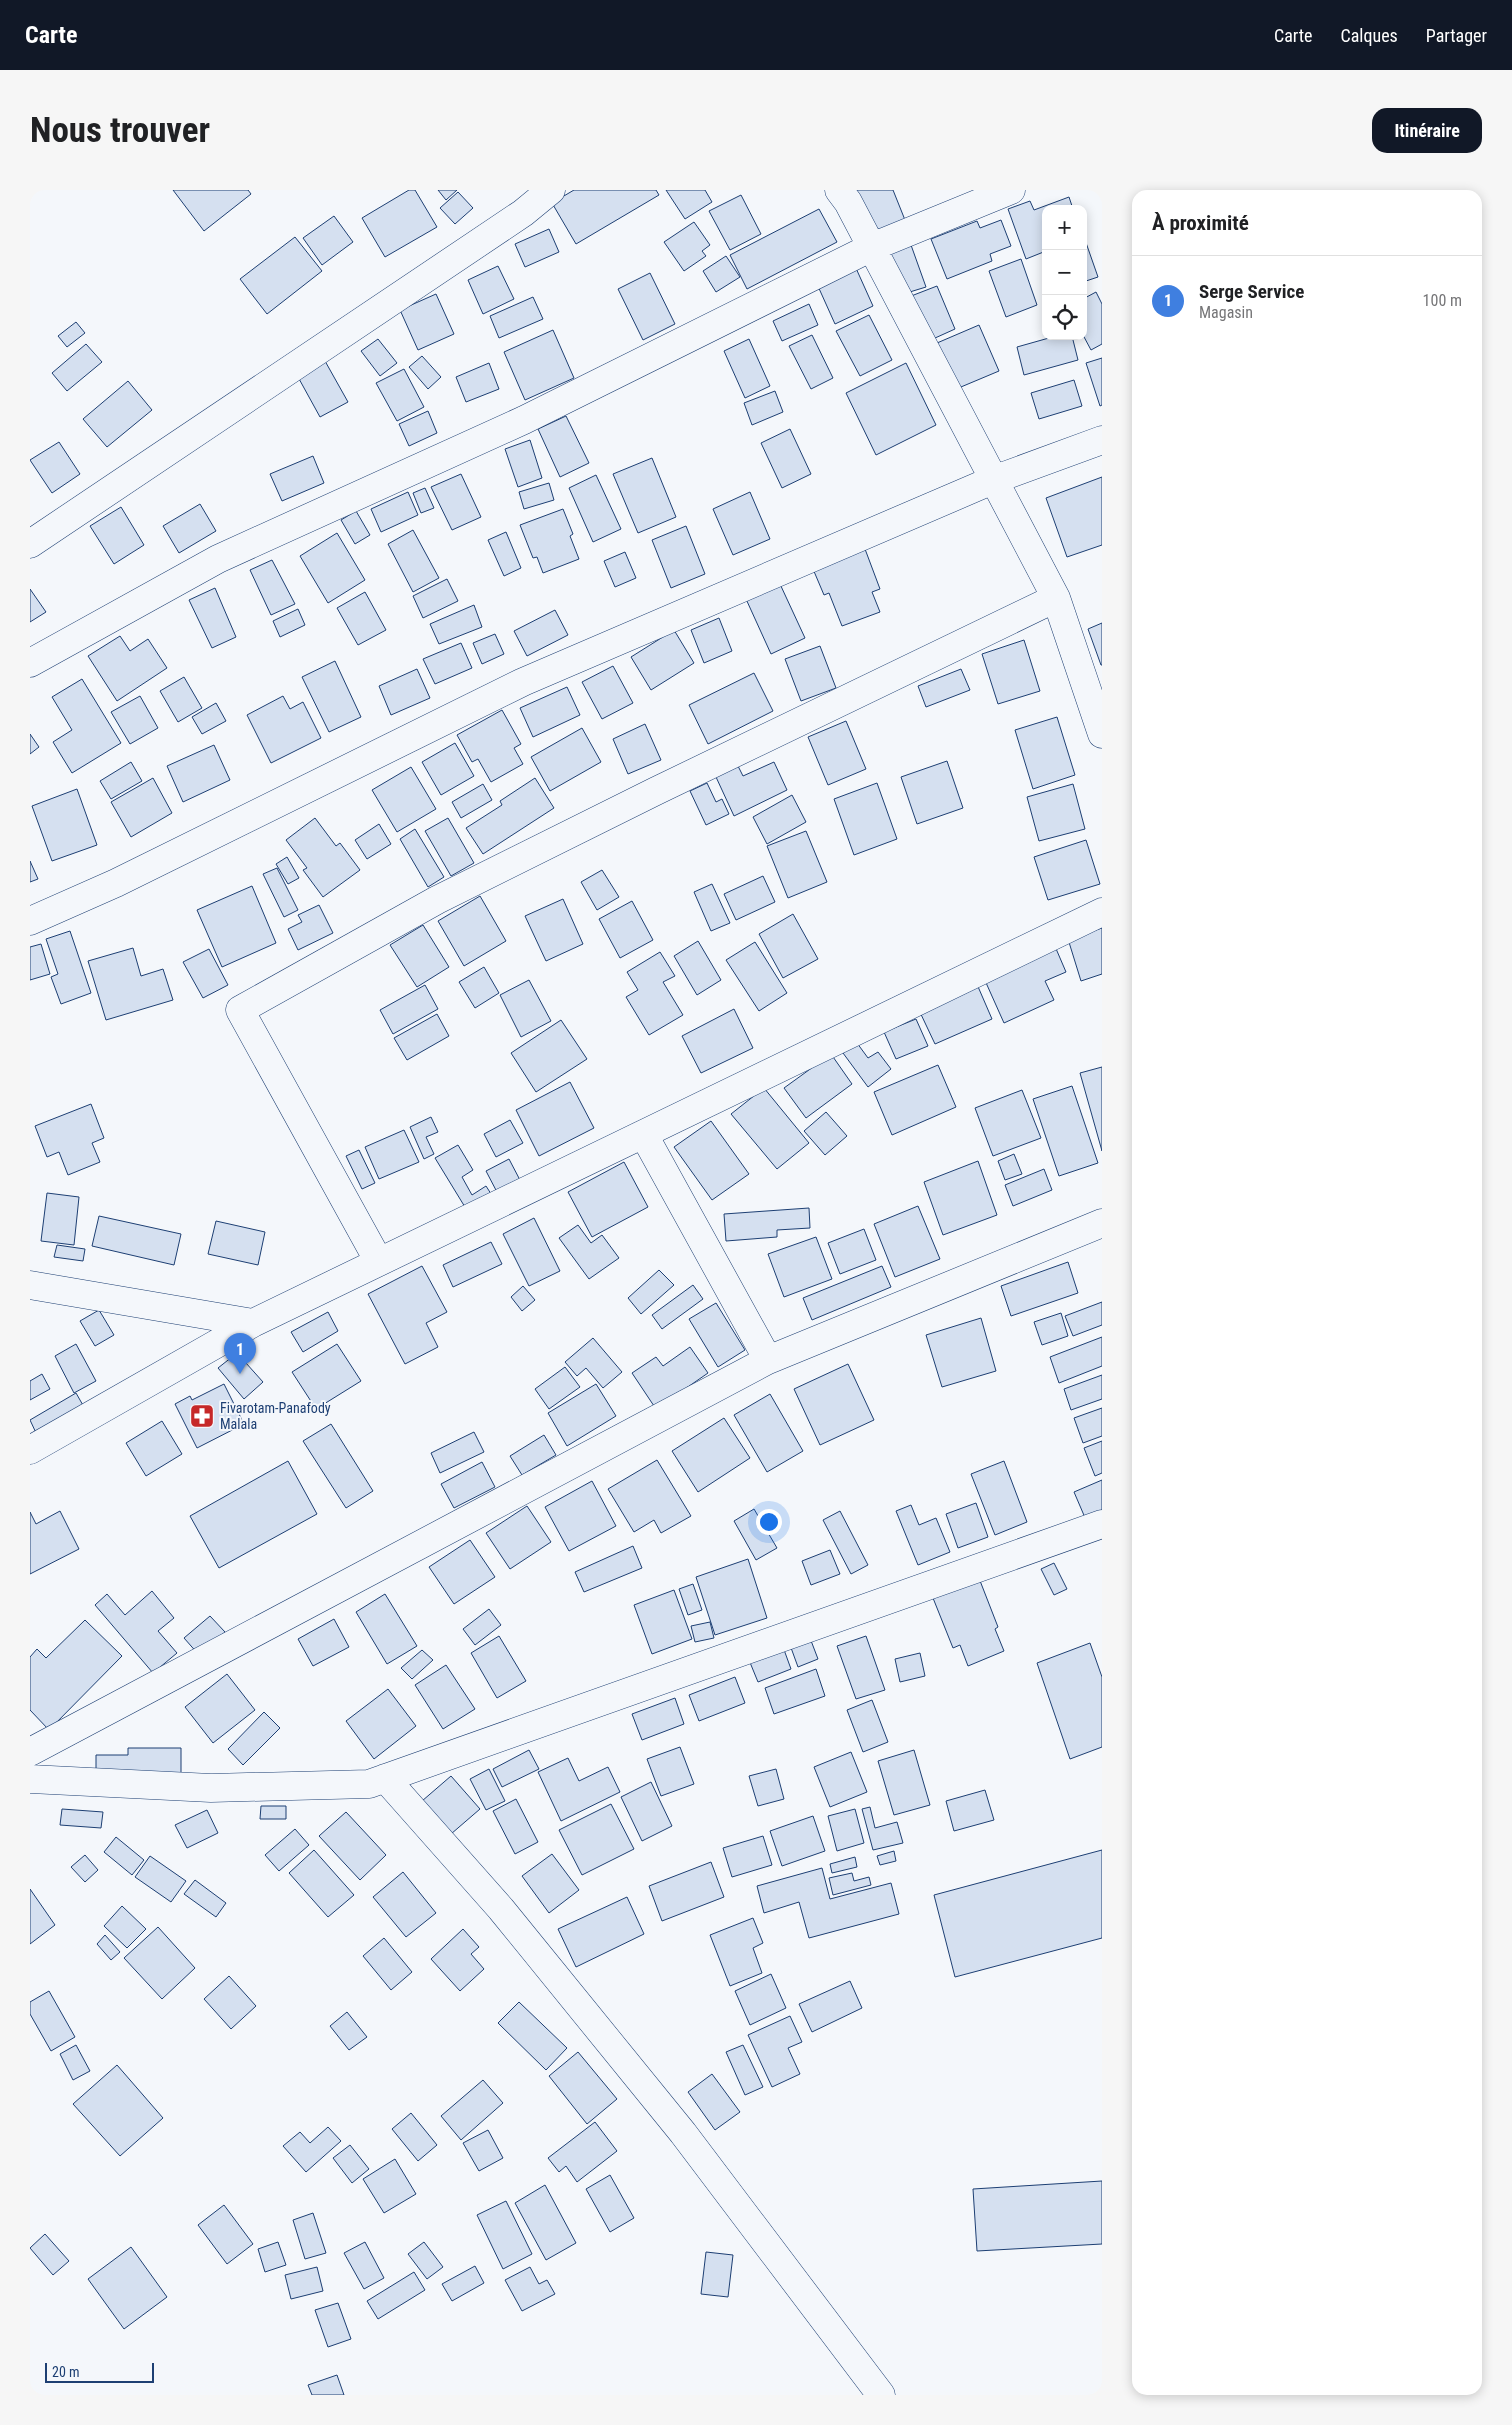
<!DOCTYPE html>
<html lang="fr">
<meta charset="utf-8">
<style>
body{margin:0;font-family:"Roboto Condensed",sans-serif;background:#f6f6f6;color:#202124}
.controls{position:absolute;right:15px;top:15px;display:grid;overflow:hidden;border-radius:10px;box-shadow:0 2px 12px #0003}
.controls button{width:45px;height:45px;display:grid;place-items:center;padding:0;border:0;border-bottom:1px solid #e0e0e0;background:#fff;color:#202124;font:25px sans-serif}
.scale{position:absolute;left:15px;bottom:12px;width:109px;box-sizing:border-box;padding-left:5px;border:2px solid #1d3f73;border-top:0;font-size:14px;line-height:18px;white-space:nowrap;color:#1d3f73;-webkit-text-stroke:4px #f4f7fb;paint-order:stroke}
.you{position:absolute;left:738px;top:1331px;width:18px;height:18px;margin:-12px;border:4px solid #fff;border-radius:50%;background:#1a73e8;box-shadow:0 0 0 8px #1a73e833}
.badge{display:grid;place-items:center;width:32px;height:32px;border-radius:50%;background:#111827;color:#fff;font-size:16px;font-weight:700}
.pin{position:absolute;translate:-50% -41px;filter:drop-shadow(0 1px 2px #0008)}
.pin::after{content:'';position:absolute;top:26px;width:18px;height:15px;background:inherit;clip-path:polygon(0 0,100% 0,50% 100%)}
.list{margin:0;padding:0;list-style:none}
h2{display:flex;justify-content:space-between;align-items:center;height:65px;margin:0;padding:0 20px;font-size:21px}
h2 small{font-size:16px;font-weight:400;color:#757577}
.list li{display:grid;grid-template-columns:32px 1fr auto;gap:15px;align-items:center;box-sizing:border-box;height:90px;padding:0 20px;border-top:1px solid #e0e0e0}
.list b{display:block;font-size:19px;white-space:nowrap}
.list p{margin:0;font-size:16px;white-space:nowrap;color:#757577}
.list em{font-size:16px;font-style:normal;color:#757577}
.icon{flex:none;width:28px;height:28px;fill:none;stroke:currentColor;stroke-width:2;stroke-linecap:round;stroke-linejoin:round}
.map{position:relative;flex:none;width:1072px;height:2205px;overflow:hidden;border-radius:15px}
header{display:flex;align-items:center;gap:30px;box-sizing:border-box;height:70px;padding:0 25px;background:#111827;color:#fff}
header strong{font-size:24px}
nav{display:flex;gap:28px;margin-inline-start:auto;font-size:18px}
.intro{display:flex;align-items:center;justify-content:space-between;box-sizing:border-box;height:120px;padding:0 30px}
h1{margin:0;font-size:35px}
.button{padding:12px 22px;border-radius:15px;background:#111827;color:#fff;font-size:18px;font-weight:700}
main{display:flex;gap:30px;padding:0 30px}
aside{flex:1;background:#fff;border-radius:15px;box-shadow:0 2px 12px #0003}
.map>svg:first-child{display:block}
.building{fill:#d5e0f0;stroke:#1d3f73}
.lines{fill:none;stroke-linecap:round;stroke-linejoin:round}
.street-casing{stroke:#1d3f73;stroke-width:29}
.street{stroke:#f4f7fb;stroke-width:28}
.labels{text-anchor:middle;stroke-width:4;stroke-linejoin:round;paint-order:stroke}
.poi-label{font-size:14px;fill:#1d3f73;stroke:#f4f7fb;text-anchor:start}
</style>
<header>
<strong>Carte</strong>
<nav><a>Carte</a><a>Calques</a><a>Partager</a></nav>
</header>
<div class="intro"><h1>Nous trouver</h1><a class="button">Itinéraire</a></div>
<main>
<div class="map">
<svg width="1072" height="2205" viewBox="0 0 1072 2205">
<rect width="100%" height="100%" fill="#f4f7fb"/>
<path class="building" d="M143,0h75l3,4 -47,37z
M379,0h6l22,37 -52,30 -23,-39z
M408,0h19l-11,10z
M544,0h82l3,5 -83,49 -24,-41z
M636,0h39l7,12 -27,17z
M825,0h38l12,30 -33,13z
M428,2l15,16 -18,16 -15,-16z
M711,5l20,39 -31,16 -21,-39z
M1039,7l4,12h-27v42l-20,8 -18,-50 22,-8 4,9z
M789,19l18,33 -90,47 -17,-34z
M304,26l19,26 -31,23 -19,-27z
M971,30l10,26 -21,8 2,7 -45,18 -16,-40 46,-18 3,7z
M664,32l16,23 -8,6 4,5 -22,15 -20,-29z
M519,39l10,23 -34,15 -10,-23z
M265,47l27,34 -55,43 -27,-35z
M1054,47l14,40 -15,5v-45z
M881,55l15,42 -26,8 -14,-41z
M696,66l14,21 -24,15 -13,-21z
M991,69l16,46 -31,12 -17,-46z
M468,76l16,33 -31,15 -15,-34z
M825,76l18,40 -38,18 -18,-40z
M620,83l25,51 -32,16 -25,-51z
M907,96l18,43 -31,14 -18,-45z
M1066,102l6,12v40l-11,6 -8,-15v-36z
M406,104l18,40 -36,16 -18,-40z
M503,107l10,22 -44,19 -9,-22z
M779,114l9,21 -36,16 -9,-20z
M839,125l23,45 -32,16 -24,-45z
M46,132l9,11 -18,14 -9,-11z
M949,135l20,46 -50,21 -19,-46z
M523,140l21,48 -49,22 -21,-48z
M782,145l21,43 -22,11 -22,-43z
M1026,146h16l6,24 -54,15 -7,-28z
M348,149l19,24 -17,13 -19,-25z
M719,149l21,47 -25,12 -21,-47z
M56,154l16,18 -35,29 -15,-18z
M392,166l19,21 -13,12 -19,-22z
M1072,168v47l-2,1 -14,-43z
M295,171l23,41 -28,15 -22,-40z
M459,173l10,26 -33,13 -10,-25z
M876,173l30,62 -60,30 -30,-62z
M374,179l20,38 -27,14 -21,-38z
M1044,190l8,26 -43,13 -8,-26z
M98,191l24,29 -45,37 -24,-28z
M745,201l8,21 -31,13 -8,-22z
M398,221l9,22 -28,13 -10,-22z
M536,226l23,47 -29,14 -22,-48z
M760,239l21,45 -29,14 -21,-45z
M500,250l12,38 -24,9 -13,-38z
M29,252l21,32 -28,19 -22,-33z
M283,266l11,27 -42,18 -12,-27z
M622,268l24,59 -38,16 -25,-59z
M431,284l20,43 -29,13 -21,-43z
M566,285l25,54 -28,13 -24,-54z
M1072,287v68l-35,12 -21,-59z
M519,293l5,17 -30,9 -5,-17z
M395,298l9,20 -13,5 -8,-20z
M378,302l10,23 -37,17 -10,-23z
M720,302l20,47 -37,16 -20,-46z
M170,314l16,27 -37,22 -16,-27z
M91,317l23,38 -30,19 -24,-38z
M533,319l10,25 -3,2 9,23 -36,14 -6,-16 -4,1 -13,-33z
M326,321l14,24 -15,9 -14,-24z
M656,336l19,48 -34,14 -19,-48z
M383,340l26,48 -26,14 -25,-48z
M476,342l15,36 -17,8 -16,-36z
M307,343l28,47 -37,23 -28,-47z
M835,359l15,40 -8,3 8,20 -38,14 -13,-33 -5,2 -11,-26z
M595,362l11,26 -21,9 -11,-26z
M242,370l23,44 -24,11 -21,-45z
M417,389l11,22 -35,17 -10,-22z
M750,394l25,54 -34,16 -25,-55z
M185,398l21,49 -24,11 -23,-48z
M0,399l16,23 -16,10z
M335,402l21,38 -28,15 -21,-37z
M444,415l8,22 -43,17 -9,-20z
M268,419l7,16 -25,12 -7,-16z
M525,420l13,25 -41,21 -13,-25z
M689,428l13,33 -28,12 -13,-33z
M1072,433v42h-1l-13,-36z
M644,440l20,33 -43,27 -20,-33z
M465,444l9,20 -22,10 -9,-21z
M90,446l10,15 18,-12 19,29 -50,33 -29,-45z
M994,450l16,51 -42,13 -16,-50z
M431,453l11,25 -37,16 -12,-25z
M790,456l16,42 -35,13 -16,-42z
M305,471l26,56 -32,15 -27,-55z
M583,476l20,37 -31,16 -20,-37z
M387,479l13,29 -39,17 -12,-29z
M931,479l9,21 -44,17 -8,-21z
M724,483l19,38 -65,33 -19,-39z
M154,487l18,31 -24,14 -18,-31z
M52,489l39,64 -49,30 -19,-31 19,-12 -20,-33z
M537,497l13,28 -47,22 -13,-29z
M110,506l18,32 -28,16 -19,-32z
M253,506l7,13 13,-7 18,36 -50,25 -24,-48z
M186,513l10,18 -24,13 -10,-17z
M472,520l19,34 -7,4 9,16 -32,18 -13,-23 -6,3 -15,-27z
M1027,527l18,58 -42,14 -18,-59z
M816,531l20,48 -38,16 -20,-48z
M615,534l16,36 -33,14 -15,-35z
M552,538l19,34 -51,29 -19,-34z
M0,544l9,13 -9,7z
M425,553l19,33 -33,19 -19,-33z
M184,555l16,35 -47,22 -16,-36z
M917,571l16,47 -46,16 -16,-47z
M101,572l11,19 -31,18 -11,-18z
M744,572l13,28 -53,26 -18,-39 22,-11 5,10z
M381,577l25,42 -39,23 -25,-42z
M123,588l19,35 -41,24 -20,-35z
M505,588l19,30 -71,46 -17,-26 36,-23 -2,-4z
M677,593l9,19 6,-3 7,15 -23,11 -16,-34z
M847,593l20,56 -43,16 -20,-56z
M453,594l9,16 -31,18 -9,-16z
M1043,594l12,45 -46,12 -12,-44z
M47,599l20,56 -45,16 -20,-55z
M762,605l14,27 -39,22 -14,-27z
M285,628l21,28 4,-3 20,27 -37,27 -20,-27 4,-2 -21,-28z
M418,628l26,45 -23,13 -26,-45z
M349,634l12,20 -24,15 -12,-19z
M385,639l29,48 -16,10 -28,-48z
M776,641l21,51 -39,16 -21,-52z
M1056,650l14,44 -52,16 -14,-43z
M257,667l12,21 -11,6 -12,-20z
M0,671l8,18 -8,3z
M247,678l21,42 -14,7 -21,-43z
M572,680l17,27 -22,13 -16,-28z
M733,686l12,26 -39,18 -12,-26z
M682,694l18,39 -19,8 -17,-39z
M222,696l24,57 -54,24 -25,-57z
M450,706l26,45 -42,25 -26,-45z
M533,709l20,45 -37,17 -21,-45z
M602,711l21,39 -33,18 -21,-39z
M289,715l14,28 -35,17 -10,-21 14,-7 -4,-7z
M763,724l25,45 -35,19 -24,-44z
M393,735l26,42 -32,20 -27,-42z
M1072,738v46l-21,7 -13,-42z
M40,741l21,62 -30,11 -10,-27 7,-3 -12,-35z
M668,751l23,39 -24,15 -23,-39z
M725,752l32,51 -28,18 -33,-51z
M11,754l9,30 -20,6v-33z
M1024,754l12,28 -21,9 9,19 -50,23 -21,-47z
M103,758l8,28 22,-7 10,31 -67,20 -18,-59z
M179,759l19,36 -25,13 -20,-36z
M630,762l15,24 -12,6 20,33 -34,20 -23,-38 12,-7 -11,-18z
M454,777l15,26 -24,15 -16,-26z
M499,790l22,41 -30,16 -21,-42z
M946,792l16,37 -57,25 -17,-36z
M395,795l13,24 -45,25 -13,-24z
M704,819l19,39 -52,25 -19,-37z
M407,824l12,22 -42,24 -13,-22z
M886,829l12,27 -32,13 -12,-27z
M531,830l26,39 -51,33 -25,-39z
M827,853l11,15 10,-6 13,17 -23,18 -25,-34z
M801,864l21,30 -46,34 -22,-30z
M908,875l18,42 -64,28 -18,-43z
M1072,877v84l-22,-78z
M540,892l24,46 -55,28 -23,-46z
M1042,896l26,77 -39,13 -26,-77z
M734,898l45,55 -32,26 -46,-55z
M992,900l19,48 -48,18 -18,-48z
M61,914l13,34 -12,5 8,19 -32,13 -9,-23 -12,5 -12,-31z
M796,922l21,24 -22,19 -21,-24z
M401,927l7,15 -12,5 8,17 -10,5 -14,-32z
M480,930l13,23 -27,14 -12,-23z
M681,931l38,53 -37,26 -38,-53z
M374,940l15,32 -40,17 -14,-32z
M428,955l15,25 -11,7 10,18 14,-9 7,11 -25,15 -33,-54z
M329,960l16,33 -13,6 -16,-33z
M984,964l8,20 -17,6 -7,-19z
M479,969l12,23 -23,12 -12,-23z
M948,971l19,54 -54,20 -19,-53z
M594,972l24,45 -56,30 -24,-45z
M1014,979l8,21 -39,16 -8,-21z
M17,1003l32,4 -5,48 -33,-4z
M888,1016l22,53 -45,18 -21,-53z
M779,1018l1,20 -33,2v7l-51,4 -2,-27z
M69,1026l82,18 -7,31 -82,-19z
M504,1028l26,53 -31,15 -26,-52z
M186,1031l49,11 -7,33 -50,-11z
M548,1035l13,18 11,-8 17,23 -30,21 -30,-41z
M834,1039l12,31 -36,14 -12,-31z
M786,1047l16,42 -48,18 -16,-43z
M461,1052l11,22 -49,23 -10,-22z
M27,1055l28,4 -2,12 -29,-4z
M1038,1072l10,31 -67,23 -10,-30z
M392,1076l25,46 -21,11 12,24 -33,17 -37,-70z
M852,1076l9,21 -79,33 -9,-22z
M629,1080l15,15 -33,29 -13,-16z
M663,1095l10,14 -41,30 -10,-14z
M493,1096l12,14 -13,11 -11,-14z
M1072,1112v23l-29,11 -8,-20z
M686,1113l29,47 -27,17 -29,-48z
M69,1120l15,25 -19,11 -15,-25z
M298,1122l10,19 -35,21 -12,-20z
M1031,1123l7,23 -26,9 -8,-23z
M951,1128l15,53 -54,16 -16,-52z
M1072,1147v29l-43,17 -9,-26z
M563,1148l29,34 -19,16 -17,-20 -9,8 -12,-14z
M46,1154l20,37 -22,12 -19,-37z
M307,1154l24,37 -45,28 -24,-37z
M660,1157l18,26 -52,36 -24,-36 24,-16 7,9z
M207,1163l26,29 -19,17 -26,-31z
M818,1174l26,56 -54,25 -26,-56z
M535,1177l15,20 -31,22 -14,-20z
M12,1184l8,15 -20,11v-19z
M1072,1185v24l-31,11 -7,-21z
M194,1194l20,40 -47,24 -22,-44 15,-8 2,4z
M566,1194l20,32 -49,30 -19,-33z
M46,1203l8,14 -47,28 -7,-15z
M740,1204l33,57 -36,21 -33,-57z
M1072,1218v28l-19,7 -9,-25z
M694,1228l26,40 -52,34 -26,-41z
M132,1231l20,33 -36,22 -20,-33z
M301,1234l42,67 -27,17 -43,-67z
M444,1242l10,20 -44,21 -9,-20z
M514,1245l12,20 -34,20 -12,-19z
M1072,1251v32l-7,3 -11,-28z
M627,1270l34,56 -30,17 -7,-13 -20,12 -26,-43z
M258,1271l29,53 -98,54 -29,-52z
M974,1271l23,61 -32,13 -24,-61z
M452,1272l13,25 -41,21 -13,-24z
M1072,1290v33l-16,7 -12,-28z
M562,1291l24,45 -47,25 -24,-44z
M946,1313l12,34 -30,11 -12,-34z
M881,1315l8,20 17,-7 14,34 -32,13 -22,-54z
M497,1316l24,36 -41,27 -24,-36z
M724,1319l23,39 -21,12 -22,-39z
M30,1321l19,38 -49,25v-62l6,12z
M810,1321l28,54 -17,9 -28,-54z
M440,1350l25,37 -41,27 -25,-37z
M603,1356l9,22 -58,24 -9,-20z
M800,1360l10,24 -29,11 -9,-24z
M718,1369l19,59 -52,17 -19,-58z
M1024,1373l13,26 -13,6 -13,-26z
M947,1383l21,54 -3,2 9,22 -36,15 -8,-21 -7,3 -22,-55z
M663,1394l9,26 -14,5 -9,-26z
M644,1400l18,49 -40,15 -18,-49z
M122,1401l22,27 -16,13 19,22 -24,20 -58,-68 12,-11 18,21z
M355,1404l32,52 -30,18 -31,-52z
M459,1419l12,16 -26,20 -12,-16z
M180,1426l15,16 -26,23 -15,-17z
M304,1429l15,28 -36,19 -15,-27z
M55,1430l37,36 -73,74 -19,-20v-53l7,-8 9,9z
M680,1432l4,16 -19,4 -4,-16z
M469,1446l27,45 -29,17 -26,-45z
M836,1446l19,54 -29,9 -19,-53z
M780,1448l8,21 -20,8 -8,-22z
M1060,1453l12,34v70l-32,12 -33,-96z
M753,1457l8,22 -33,13 -9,-22z
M392,1460l11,10 -21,19 -11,-11z
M890,1463l5,23 -25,6 -5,-23z
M416,1475l29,44 -32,20 -28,-44z
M786,1479l9,27 -51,18 -9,-26z
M197,1484l28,36 -42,33 -28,-36z
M705,1487l10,26 -46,18 -10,-26z
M358,1499l28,37 -42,33 -28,-38z
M645,1508l9,26 -42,16 -10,-26z
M842,1510l16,42 -25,10 -16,-42z
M234,1522l16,16 -37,37 -15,-16z
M650,1557l14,37 -33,12 -14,-37z
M98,1558h53v28h-85v-21h32z
M499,1560l10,19 -37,18 -9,-18z
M884,1560l16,55 -36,10 -16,-54z
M821,1562l16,40 -37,15 -16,-40z
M538,1568l11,23 29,-14 12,25 -59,29 -23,-49z
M459,1579l16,32 -19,9 -16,-31z
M746,1579l8,30 -26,7 -9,-30z
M421,1586l29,33 -29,25 -29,-33z
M621,1592l21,44 -30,15 -21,-44z
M955,1600l9,30 -40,11 -8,-30z
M486,1609l22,43 -23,12 -22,-43z
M581,1614l23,45 -52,26 -23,-45z
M231,1616h25v13h-26z
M840,1617l5,21 22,-6 6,21 -30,7 -11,-41z
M32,1619l41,3 -2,16 -41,-3z
M825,1619l9,34 -27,8 -9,-35z
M177,1620l11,23 -31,15 -12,-23z
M316,1622l40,43 -26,25 -41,-44z
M783,1626l12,35 -43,15 -12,-35z
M265,1639l14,16 -30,26 -14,-16z
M733,1646l9,29 -40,12 -9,-29z
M86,1647l28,23 -12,15 -28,-23z
M284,1660l40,45 -26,22 -39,-44z
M1072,1660v88l-147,39 -21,-82z
M864,1661l2,10 -16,4 -3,-9z
M522,1664l27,36 -30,23 -27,-37z
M55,1665l13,15 -13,12 -14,-15z
M120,1666l36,25 -15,21 -36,-25z
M825,1667l2,10 -25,6 -2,-9z
M681,1672l13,35 -62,24 -13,-35z
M792,1678l8,31 61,-16 8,31 -90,24 -10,-36 -35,11 -7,-27z
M373,1682l33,41 -30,24 -33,-40z
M822,1683l2,8 15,-4 2,8 -38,10 -4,-17z
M165,1690l31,23 -10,14 -32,-23z
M0,1699l25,36 -25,19z
M597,1707l17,37 -68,33 -18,-38z
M92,1716l24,23 -19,19 -23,-22z
M723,1728l10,25 -10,5 9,25 -32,13 -20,-51z
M128,1737l37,41 -33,31 -38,-41z
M433,1739l16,18 -8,7 13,15 -24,22 -29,-32z
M75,1745l15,17 -9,8 -14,-16z
M354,1748l28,34 -21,18 -28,-34z
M741,1784l15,34 -36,17 -15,-34z
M199,1786l27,30 -25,23 -27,-30z
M820,1791l12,27 -50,24 -13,-28z
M19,1801l26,46 -24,14 -21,-37v-12z
M489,1812l48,46 -21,22 -48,-47z
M317,1822l20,25 -18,13 -19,-24z
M760,1826l12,26 -14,6 12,26 -28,13 -24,-52z
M46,1855l14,26 -17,9 -13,-26z
M713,1855l20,42 -18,8 -19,-43z
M548,1862l39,47 -30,25 -38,-48z
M87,1875l46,53 -43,38 -47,-52z
M682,1884l28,38 -25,18 -27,-38z
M453,1890l20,23 -42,37 -20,-24z
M381,1923l26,32 -19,16 -26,-32z
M565,1932l22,29 -40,31 -11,-16 -7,6 -11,-14z
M298,1937l13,14 -35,31 -23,-26 17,-14 10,11z
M458,1940l15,28 -24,13 -16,-28z
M320,1955l19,24 -17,14 -19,-25z
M365,1969l21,35 -32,19 -21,-34z
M580,1985l24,43 -24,14 -24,-43z
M1072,1991v63l-125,7 -4,-62z
M515,1995l31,58 -30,17 -31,-57z
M476,2011l26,53 -29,15 -26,-54z
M194,2015l29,39 -26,20 -29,-39z
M283,2023l13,40 -21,6 -12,-39z
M15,2044l24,27 -16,14 -23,-27z
M248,2052l8,23 -21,7 -7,-23z
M335,2052l19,36 -20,11 -20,-36z
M394,2052l19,25 -16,12 -19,-25z
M101,2057l36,50 -43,32 -36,-50z
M676,2062l27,3 -5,42 -27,-3z
M445,2076l9,17 -32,18 -10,-17z
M287,2077l6,24 -32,8 -6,-24z
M500,2077l9,17 8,-4 8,14 -33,17 -17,-31z
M384,2082l11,18 -47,29 -11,-18z
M308,2113l13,36 -23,8 -13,-37z
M307,2185l7,20h-32l-4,-10z"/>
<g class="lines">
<defs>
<path id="street" d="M809,0l9,12 208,396 46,136
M0,354l493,-331 28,-23
M0,473l188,-104 306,-139 348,-173 139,-57
M0,731l86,-38 407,-201 470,-202 109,-40
M614,945l124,225
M349,1072l-139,-252 197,-110 219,-109 400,-193
M0,1095l223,38
M0,1260l223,-127 849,-411
M0,1562l738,-392 334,-137
M355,1588l116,131 182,224 198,262
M0,1589l181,9 158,-4 733,-260"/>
</defs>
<use href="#street" class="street-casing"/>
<use href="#street" class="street"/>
</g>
<defs>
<symbol id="pharmacy-square" viewBox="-11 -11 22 22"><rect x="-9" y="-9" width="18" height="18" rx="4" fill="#c62828" stroke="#f4f7fb"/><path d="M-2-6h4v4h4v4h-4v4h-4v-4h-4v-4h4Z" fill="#fff"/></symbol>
</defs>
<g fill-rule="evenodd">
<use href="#pharmacy-square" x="158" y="1212" width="28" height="28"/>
</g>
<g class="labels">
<g class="poi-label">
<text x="190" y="1223">Fivarotam-Panafody<tspan x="190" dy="16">Malala</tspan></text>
</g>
</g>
</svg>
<div class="controls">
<button>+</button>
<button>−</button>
<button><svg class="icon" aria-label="locate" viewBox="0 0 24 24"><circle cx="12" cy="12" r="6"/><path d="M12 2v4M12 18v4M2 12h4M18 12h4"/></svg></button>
</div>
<div class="scale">20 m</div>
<div class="you"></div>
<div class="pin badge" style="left:210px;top:1184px;background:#3f7fe0">1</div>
</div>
<aside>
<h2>À proximité<small></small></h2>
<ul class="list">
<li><span class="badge" style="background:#3f7fe0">1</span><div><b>Serge Service</b><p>Magasin</p></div><em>100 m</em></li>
</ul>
</aside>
</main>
